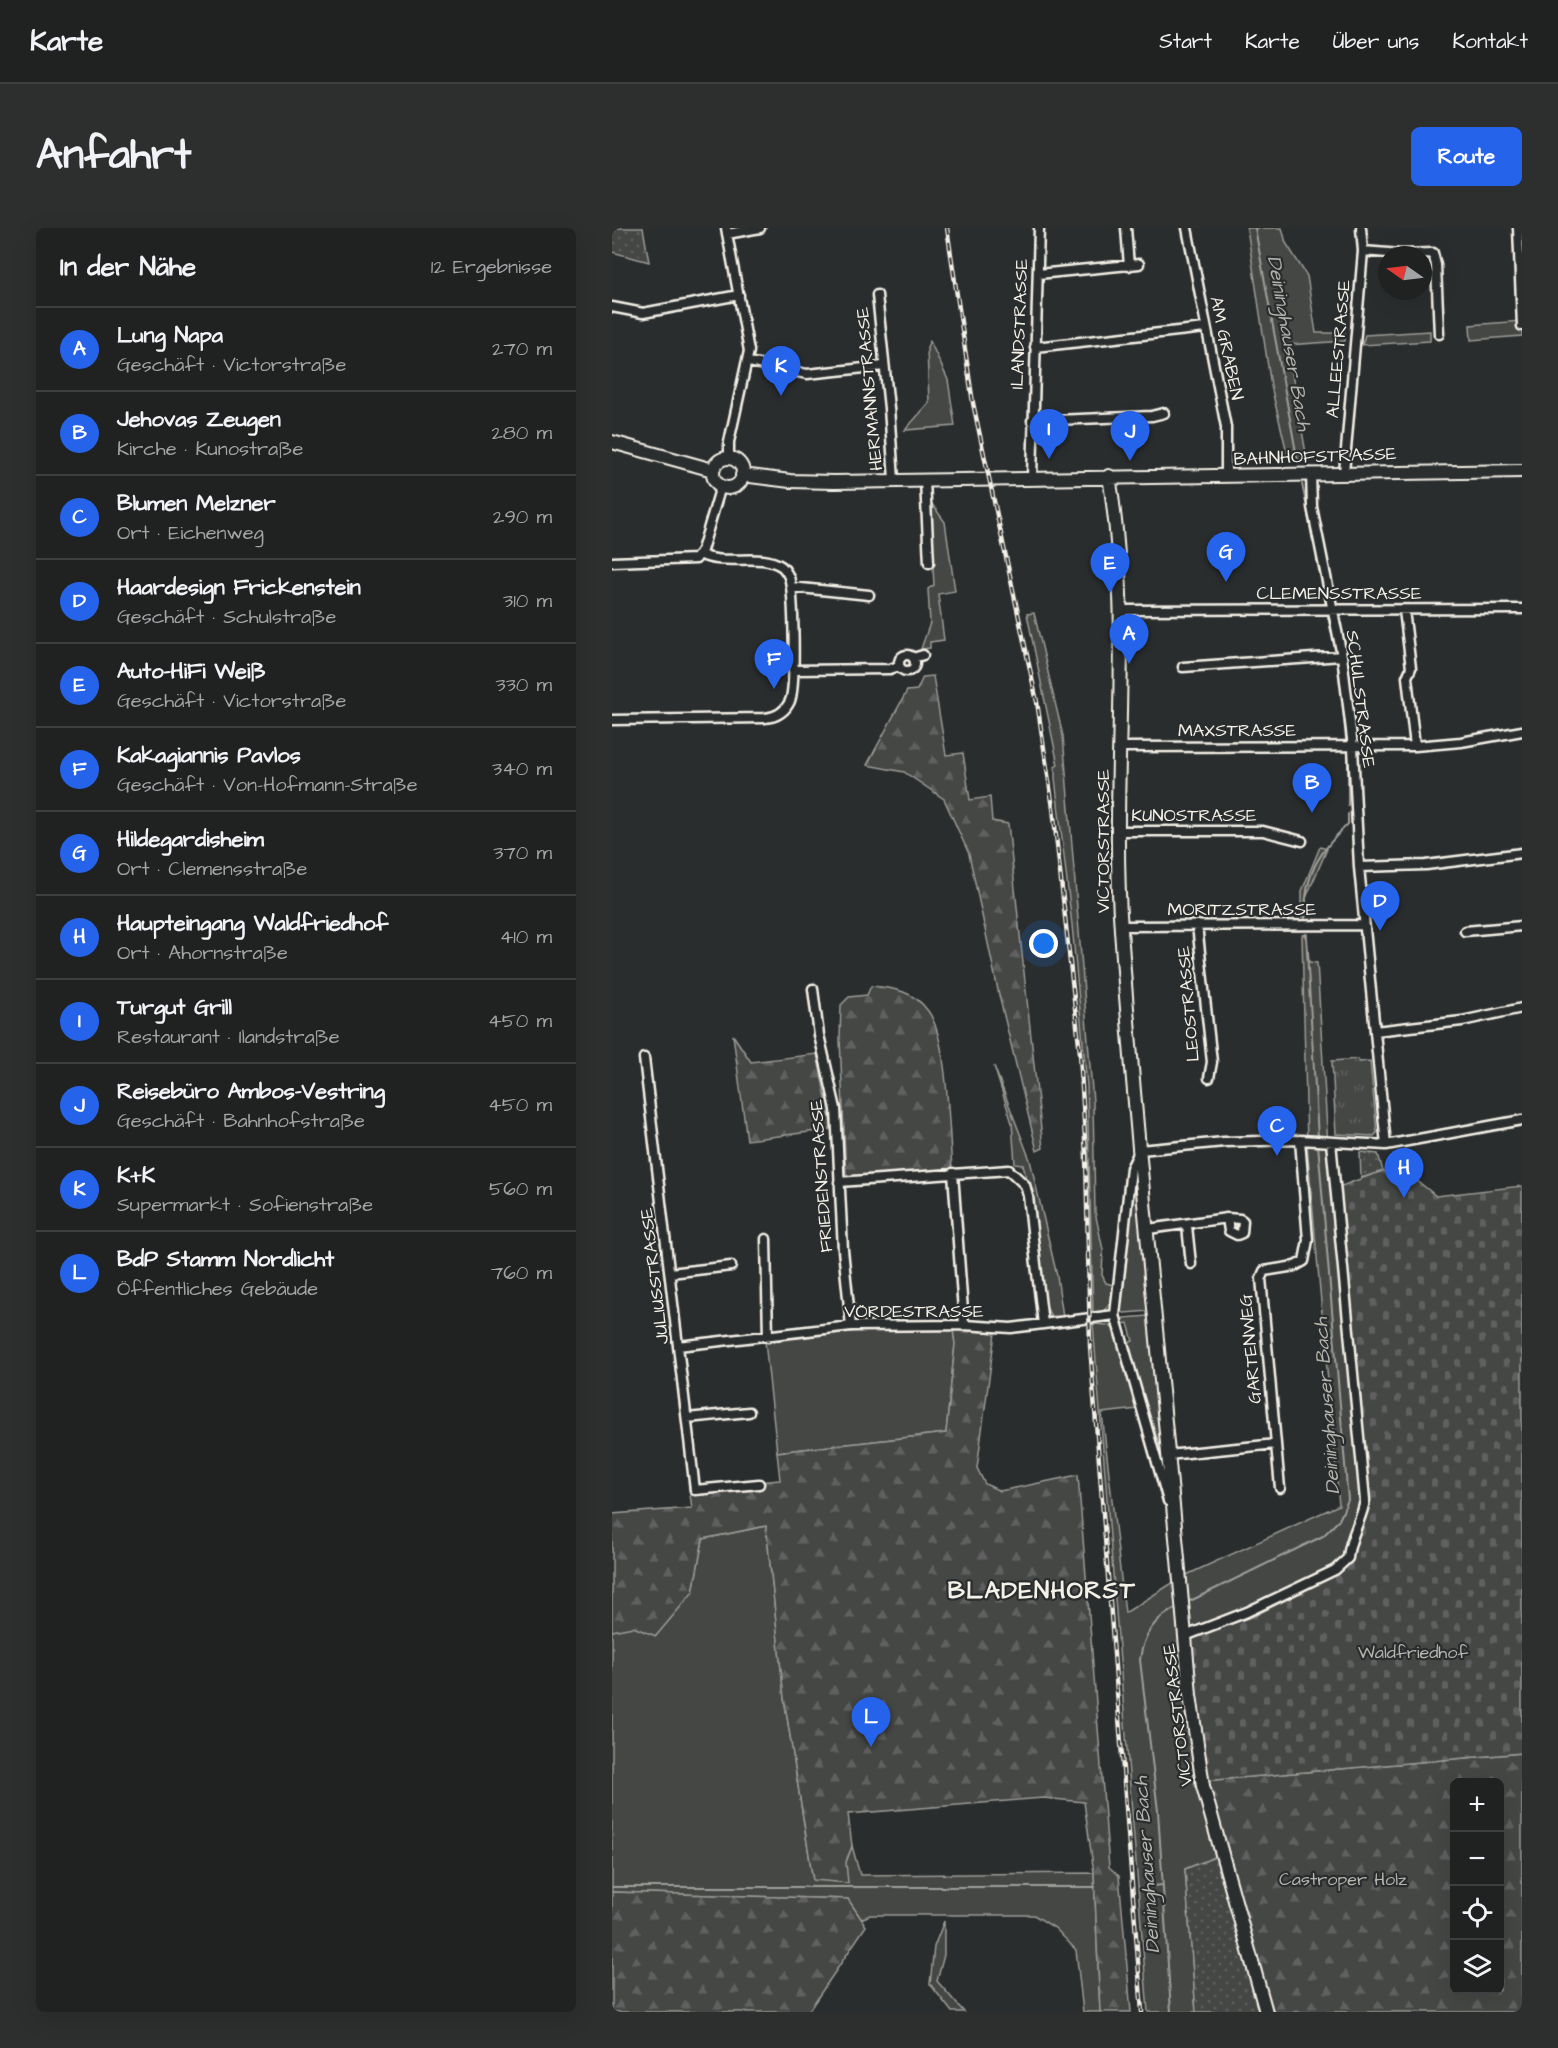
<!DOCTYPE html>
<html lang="de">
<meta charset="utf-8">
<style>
body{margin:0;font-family:"Architects Daughter",sans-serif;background:#2d2f2f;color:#f1f3f6}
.controls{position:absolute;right:18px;bottom:18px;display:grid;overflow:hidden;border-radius:9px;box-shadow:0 6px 24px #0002}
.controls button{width:54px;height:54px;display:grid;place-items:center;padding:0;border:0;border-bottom:2px solid #3d3f40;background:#202222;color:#f1f3f6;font:30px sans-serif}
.compass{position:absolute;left:766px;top:18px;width:54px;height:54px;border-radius:50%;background:#202222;box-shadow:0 6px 24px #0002;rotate:284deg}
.you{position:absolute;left:432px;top:716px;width:21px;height:21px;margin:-15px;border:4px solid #fff;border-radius:50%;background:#1a73e8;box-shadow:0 0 0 9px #1a73e833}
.badge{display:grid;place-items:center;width:39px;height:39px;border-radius:50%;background:#2563eb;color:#fff;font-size:20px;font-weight:700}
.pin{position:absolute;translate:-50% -50px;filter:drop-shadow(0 2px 3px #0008)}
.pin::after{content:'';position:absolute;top:32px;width:21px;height:18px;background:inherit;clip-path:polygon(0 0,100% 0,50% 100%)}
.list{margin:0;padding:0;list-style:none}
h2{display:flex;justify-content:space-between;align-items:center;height:78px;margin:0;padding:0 24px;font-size:26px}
h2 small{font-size:20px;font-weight:400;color:#a2a4a5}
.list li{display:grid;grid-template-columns:39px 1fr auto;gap:18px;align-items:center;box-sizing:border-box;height:84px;padding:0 24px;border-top:2px solid #3d3f40}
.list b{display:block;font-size:22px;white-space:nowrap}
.list p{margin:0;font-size:20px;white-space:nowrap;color:#a2a4a5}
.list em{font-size:20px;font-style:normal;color:#a2a4a5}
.icon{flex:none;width:33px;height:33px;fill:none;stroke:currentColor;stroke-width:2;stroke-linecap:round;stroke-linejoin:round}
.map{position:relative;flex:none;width:910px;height:1784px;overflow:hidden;border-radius:9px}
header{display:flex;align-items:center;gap:36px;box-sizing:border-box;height:84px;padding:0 30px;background:#202222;border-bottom:2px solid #3d3f40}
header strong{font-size:28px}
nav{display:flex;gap:33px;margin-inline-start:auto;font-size:21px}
.intro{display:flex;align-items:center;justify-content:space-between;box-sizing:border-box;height:144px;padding:0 36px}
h1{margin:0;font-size:42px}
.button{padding:15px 27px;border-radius:9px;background:#2563eb;color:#fff;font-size:21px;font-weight:700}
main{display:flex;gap:36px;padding:0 36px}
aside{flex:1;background:#202222;border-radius:9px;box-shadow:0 6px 24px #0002}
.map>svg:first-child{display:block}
.grass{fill:#444645;stroke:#9c9c96;stroke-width:1.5}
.forest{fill:url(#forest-firs);stroke:#9c9c96;stroke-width:1.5;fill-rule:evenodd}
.cemetery{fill:url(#cemetery-stones);stroke:#9c9c96;stroke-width:1.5}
.park{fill:url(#park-tufts);stroke:#9c9c96;stroke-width:1.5}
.garden{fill:url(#garden-dots);stroke:#9c9c96;stroke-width:1.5}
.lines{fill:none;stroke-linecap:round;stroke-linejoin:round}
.stream{stroke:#9f9f9a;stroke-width:2}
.street-casing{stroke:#f4f1e8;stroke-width:13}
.secondary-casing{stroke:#f4f1e8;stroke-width:16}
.street{stroke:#2a2d2e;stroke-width:8}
.secondary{stroke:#2a2d2e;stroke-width:12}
.rail-casing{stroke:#f4f1e8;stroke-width:4.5}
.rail{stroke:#2a2d2e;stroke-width:2;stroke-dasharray:7;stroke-linecap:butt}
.labels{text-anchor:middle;stroke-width:4.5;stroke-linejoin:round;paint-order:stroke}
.street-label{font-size:18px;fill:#f4f1e8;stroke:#2a2d2e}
.park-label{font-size:18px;fill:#b6b5af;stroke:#2a2d2e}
.water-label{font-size:20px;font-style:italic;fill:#b5b3ae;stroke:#2a2d2e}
.district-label{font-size:24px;font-weight:bold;letter-spacing:1.5px;fill:#f4f1e8;stroke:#2a2d2e}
</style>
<header>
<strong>Karte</strong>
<nav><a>Start</a><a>Karte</a><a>Über uns</a><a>Kontakt</a></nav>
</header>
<div class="intro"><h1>Anfahrt</h1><a class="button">Route</a></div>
<main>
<aside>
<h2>In der Nähe<small>12 Ergebnisse</small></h2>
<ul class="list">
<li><span class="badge">A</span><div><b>Lung Napa</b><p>Geschäft · Victorstraße</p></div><em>270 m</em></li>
<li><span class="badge">B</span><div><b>Jehovas Zeugen</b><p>Kirche · Kunostraße</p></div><em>280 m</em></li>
<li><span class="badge">C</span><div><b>Blumen Melzner</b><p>Ort · Eichenweg</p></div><em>290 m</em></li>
<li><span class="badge">D</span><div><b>Haardesign Frickenstein</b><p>Geschäft · Schulstraße</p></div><em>310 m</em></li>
<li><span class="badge">E</span><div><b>Auto-HiFi Weiß</b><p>Geschäft · Victorstraße</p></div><em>330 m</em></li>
<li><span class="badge">F</span><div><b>Kakagiannis Pavlos</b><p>Geschäft · Von-Hofmann-Straße</p></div><em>340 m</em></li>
<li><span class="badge">G</span><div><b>Hildegardisheim</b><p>Ort · Clemensstraße</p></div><em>370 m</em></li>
<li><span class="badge">H</span><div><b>Haupteingang Waldfriedhof</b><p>Ort · Ahornstraße</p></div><em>410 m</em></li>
<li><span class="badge">I</span><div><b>Turgut Grill</b><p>Restaurant · Ilandstraße</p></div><em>450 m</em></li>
<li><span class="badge">J</span><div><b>Reisebüro Ambos-Vestring</b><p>Geschäft · Bahnhofstraße</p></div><em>450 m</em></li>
<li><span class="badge">K</span><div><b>K+K</b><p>Supermarkt · Sofienstraße</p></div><em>560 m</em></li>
<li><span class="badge">L</span><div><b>BdP Stamm Nordlicht</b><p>Öffentliches Gebäude</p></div><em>760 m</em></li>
</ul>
</aside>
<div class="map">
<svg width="910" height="1784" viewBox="0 0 910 1784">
<defs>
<pattern id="forest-firs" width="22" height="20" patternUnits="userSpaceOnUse" patternTransform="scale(1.5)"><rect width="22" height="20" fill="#444645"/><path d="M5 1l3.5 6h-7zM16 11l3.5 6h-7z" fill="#606160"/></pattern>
<pattern id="cemetery-stones" width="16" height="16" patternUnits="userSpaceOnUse" patternTransform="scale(1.5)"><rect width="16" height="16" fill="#444645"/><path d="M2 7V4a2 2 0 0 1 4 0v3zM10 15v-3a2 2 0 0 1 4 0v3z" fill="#606160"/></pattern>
<pattern id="park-tufts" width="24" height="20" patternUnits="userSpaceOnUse" patternTransform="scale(1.5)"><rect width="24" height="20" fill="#444645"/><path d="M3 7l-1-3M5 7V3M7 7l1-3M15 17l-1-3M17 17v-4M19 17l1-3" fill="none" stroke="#606160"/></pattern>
<pattern id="garden-dots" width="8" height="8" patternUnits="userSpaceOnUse" patternTransform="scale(1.5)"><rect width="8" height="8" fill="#444645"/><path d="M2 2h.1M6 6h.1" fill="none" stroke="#606160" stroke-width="1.8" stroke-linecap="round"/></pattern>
</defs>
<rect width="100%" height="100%" fill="#2a2d2e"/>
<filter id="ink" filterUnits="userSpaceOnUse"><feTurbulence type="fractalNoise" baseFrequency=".0167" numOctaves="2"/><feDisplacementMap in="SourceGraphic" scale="12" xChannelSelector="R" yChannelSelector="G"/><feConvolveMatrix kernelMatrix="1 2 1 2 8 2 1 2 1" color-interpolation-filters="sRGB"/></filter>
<g filter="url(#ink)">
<path class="grass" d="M635,0h35l4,15 21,33 9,57h29v8l-58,4 20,114 -18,2 -18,-75z
M910,93v15l-51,4 -1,-15z
M818,103v10l-68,4 3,-10z
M318,113l18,39 7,46 -50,4 24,-27 -2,-56z
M317,272l16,22 10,69 -17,3 6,46 -14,2v6l-9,1 9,-26 -2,-34 6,-4z
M422,385l29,123 30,366 2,110 8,38 -1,25 4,8 8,2c-2,16 -3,26 -21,29l-6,-228 -15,-161 -17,-147v-11l3,-2 -31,-151z
M708,619l7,2 -21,49 1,18 -5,1v-26z
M695,706l2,28 8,1 11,183 39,360c-4,16 -7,39 -16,53 -18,29 -126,67 -160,79l29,217 -35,14 11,143h-48l-55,-688 15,1 6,4 24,80 -36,4 23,200 57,-36 157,-72 -32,-361 -5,-209z
M382,838l36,94 27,116 6,41 -12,-1 -6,-11 -15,-112 -7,-28 -8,-1 -3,-41z
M525,953l12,130 -25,2 -4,-3 13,-127z
M537,1088l12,127 -2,1 -32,-101 6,-2 -5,-18 -6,1 -1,-2 3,-4z
M286,1099l55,2 2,15 -9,89 -169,19 -12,-111z
M154,1298l18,172 29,182 33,-18 6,-16 8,29 234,-2 6,139h-17l-7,-62 -21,-22 -21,-13h-164l-9,4 -13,-20 -236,-7v-262l81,-38 10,-53z
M332,1693v34l-7,26 27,31h-12l-22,-28 4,-37z"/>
<path class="forest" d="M321,448l13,79 17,-2 7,47 20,-3 2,24 16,3 35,324 -6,3 -38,-156 -30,-141 -25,-55 -40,-27 -37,-7 40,-74 10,-1 6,-13z
M259,758c23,2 43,5 57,25 20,26 21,123 24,158l-106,8 -6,-138 1,-34 8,-8 18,-2z
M121,807l18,27 66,-8 15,75 -85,11z
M341,1101l42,4 -18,135 8,16 15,7 78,-16 31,392 10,9 12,136h-31l-6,-139 -10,-71 -41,-4 -195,16 4,32 -6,16 2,21 -35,-3 -29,-182 -18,-172 -63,13 -10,53 -37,44 -23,-9 -21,4v-117l80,-6 -3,-20 91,-8 -3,-28 169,-19 9,-89z
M910,1525v259h-258l-60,-231zM843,1554h45v208h-45z
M0,1664l236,7 18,27 -58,86h-196z"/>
<path class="cemetery" d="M792,942l32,26 86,-10v567l-318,28 -13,-143 65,-23 82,-41 14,-15 15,-53 -28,-319 40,-15z"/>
<path class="park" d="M746,831l1,3 11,-1 7,72 -3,3 -38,-2 -4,-73z"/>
<path class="garden" d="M0,0h31l6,34 -37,-10z
M748,924l18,2 5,17 -22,7z
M608,1627l44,157h-68l-11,-143z"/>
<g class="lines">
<path class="stream" d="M643,0l43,235
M690,256l4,19
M695,281l6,33
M704,324l10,52
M716,389l7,32
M725,432l4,28
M730,469l4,43
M736,525v52
M693,690c-1,-43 13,-65 43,-94v-10
M694,706l12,204
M574,1375l137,-67 16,-16 9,-20 -30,-356
M541,1658l9,-1
M0,1659h483
M559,1784l-13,-201 -18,-151c3,-25 14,-42 38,-53"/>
<defs>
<path id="street" d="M114,0l23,123 -20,91v16
M514,0l3,38
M575,0l39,199v49
M906,0l4,98
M115,6l33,-6
M751,23l38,3 32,-1 3,12 3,69
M426,46l101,-10
M265,67l12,113 5,72
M0,79l31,6 96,-18
M423,119l170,-19
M137,134l58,12 77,-8
M420,193l120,-5 12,-3
M699,245l1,34 30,149 11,91 6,120 27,278
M732,245l19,-222 -2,-23
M420,250l7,-250
M313,252l4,83
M0,334l84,-3 6,-9 19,-64
M179,359l78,8
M508,382l402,-1
M792,382l7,58 -4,9 8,69
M287 435a8 8 0 1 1 16 0a8 8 0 1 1-16 0Z
M301,430l10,-3
M571,439l159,-11
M181,442l97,-1 9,-3
M0,492l153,-2c11,-1 20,-6 25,-17 6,-15 4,-109 -1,-124 -2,-4 -5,-9 -8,-11 -21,-14 -58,1 -81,-12
M509,519l294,-1 46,-4 61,-11
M508,603h143l39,10
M747,639l67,-2 96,-12
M585,697l15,137 -3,16
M509,698l243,-1
M853,703l57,-5
M201,761l6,46 17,74 7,141 8,76
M763,803l87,-10 60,-13
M32,830l51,432 64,-6
M341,945l11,152
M227,954l170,-12 16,15 3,11 15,128
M575,998l4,38
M536,1001l79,-11 2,13 8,4 5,-2 1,-12 -3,-2 -13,-1
M154,1011l2,98
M58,1045l61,-7
M66,1118l173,-20 113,-1 47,3 104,-13
M75,1190l62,-6
M664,1216l4,44
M556,1227l108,-11 -15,-166 3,-7 31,-5 9,-5 4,-21 -8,-100
M556,1273l-53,-186 16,-147 9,-18 84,-8 76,-2 86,5 136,-25
M573,1408l62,-24 88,-42 13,-12c1,-20 14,-38 17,-58l-34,-358"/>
<path id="secondary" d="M0,214l101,28
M101 245a15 15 0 1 1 30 0a15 15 0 1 1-30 0Z
M130,247l48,6 44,1 688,-11
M497,248c25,150 1,303 12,454 18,255 48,510 69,765l13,91 63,226"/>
</defs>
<use href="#street" class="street-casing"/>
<use href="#secondary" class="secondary-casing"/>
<use href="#street" class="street"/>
<use href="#secondary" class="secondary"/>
<defs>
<path id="rail" d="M335,0l26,175 64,299 16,106 27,245 6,103 4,190 52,666"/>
</defs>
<use href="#rail" class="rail-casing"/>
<use href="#rail" class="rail"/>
</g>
</g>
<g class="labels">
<g class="street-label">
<text transform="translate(407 96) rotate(-88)" y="6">ILANDSTRASSE</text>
<text transform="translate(615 120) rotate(78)" y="6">AM GRABEN</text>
<text transform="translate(726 121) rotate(-85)" y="6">ALLEESTRASSE</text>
<text transform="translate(257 161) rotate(-95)" y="6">HERMANNSTRASSE</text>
<text transform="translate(703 228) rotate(-2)" y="6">BAHNHOFSTRASSE</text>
<text x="727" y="371">CLEMENSSTRASSE</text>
<text transform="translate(749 471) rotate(83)" y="6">SCHULSTRASSE</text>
<text x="625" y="508">MAXSTRASSE</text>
<text x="582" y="593">KUNOSTRASSE</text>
<text transform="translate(491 613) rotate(-90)" y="6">VICTORSTRASSE</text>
<text x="630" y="687">MORITZSTRASSE</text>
<text transform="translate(576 776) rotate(-95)" y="6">LEOSTRASSE</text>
<text transform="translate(209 948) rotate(-94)" y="6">FRIEDENSTRASSE</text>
<text transform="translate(42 1048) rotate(-97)" y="6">JULIUSSTRASSE</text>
<text x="302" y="1089">VÖRDESTRASSE</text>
<text transform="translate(638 1121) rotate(-95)" y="6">GARTENWEG</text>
<text transform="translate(565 1487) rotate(-97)" y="6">VICTORSTRASSE</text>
</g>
<g class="park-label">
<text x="801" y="1430">Waldfriedhof</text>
<text x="731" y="1657">Castroper Holz</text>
</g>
<g class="water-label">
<text transform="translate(678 115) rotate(80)" y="7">Deininghauser Bach</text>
<text transform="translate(714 1178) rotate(-94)" y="7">Deininghauser Bach</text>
<text transform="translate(534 1637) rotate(-94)" y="7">Deininghauser Bach</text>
</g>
<g class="district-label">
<text x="430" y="1370">BLADENHORST</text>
</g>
</g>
</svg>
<div class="controls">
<button>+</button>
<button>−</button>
<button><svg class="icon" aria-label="locate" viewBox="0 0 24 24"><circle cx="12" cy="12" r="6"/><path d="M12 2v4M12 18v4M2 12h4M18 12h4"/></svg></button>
<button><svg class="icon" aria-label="layers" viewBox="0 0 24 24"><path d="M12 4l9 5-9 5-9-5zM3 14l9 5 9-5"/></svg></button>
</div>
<svg class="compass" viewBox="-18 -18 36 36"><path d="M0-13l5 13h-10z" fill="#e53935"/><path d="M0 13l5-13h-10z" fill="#a2a4a5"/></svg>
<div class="you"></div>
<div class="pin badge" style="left:517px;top:436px">A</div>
<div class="pin badge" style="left:700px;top:585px">B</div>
<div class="pin badge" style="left:665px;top:928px">C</div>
<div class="pin badge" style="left:768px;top:703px">D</div>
<div class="pin badge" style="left:498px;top:365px">E</div>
<div class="pin badge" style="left:162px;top:461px">F</div>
<div class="pin badge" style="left:614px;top:354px">G</div>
<div class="pin badge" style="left:792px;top:970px">H</div>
<div class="pin badge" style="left:437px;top:231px">I</div>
<div class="pin badge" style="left:518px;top:233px">J</div>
<div class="pin badge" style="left:169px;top:168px">K</div>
<div class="pin badge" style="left:259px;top:1519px">L</div>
</div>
</main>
